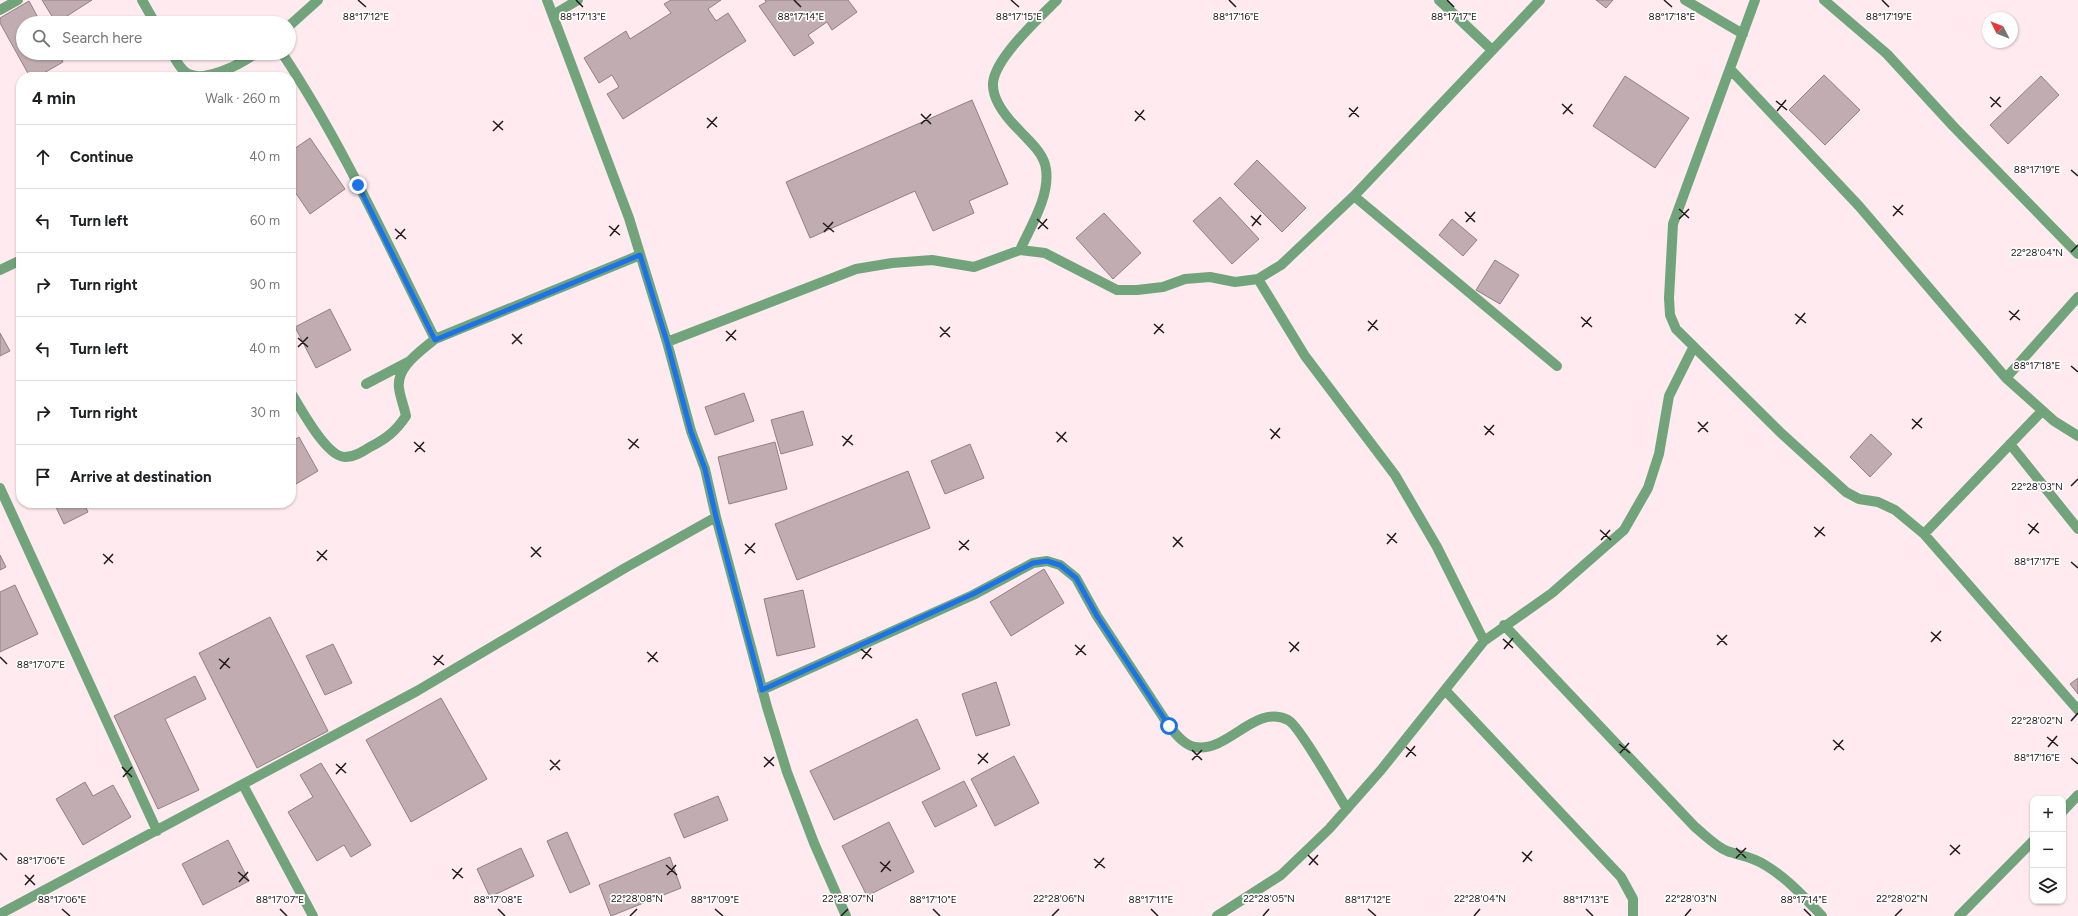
<!DOCTYPE html>
<meta charset="utf-8">
<style>
body{margin:0;font-family:Figtree,sans-serif;background:#f6f6f6;color:#202124}
.controls{position:absolute;right:12px;bottom:12px;display:grid;overflow:hidden;border-radius:8px;box-shadow:0 1px 3px #0004}
.controls button{width:36px;height:36px;display:grid;place-items:center;padding:0;border:0;border-bottom:1px solid #e0e0e0;background:#fff;color:#202124;font:20px sans-serif}
.compass{position:absolute;left:1982px;top:12px;width:36px;height:36px;border-radius:50%;background:#fff;box-shadow:0 1px 3px #0004;rotate:312deg}
.stop{position:absolute;width:12px;height:12px;margin:-9px;border:3px solid #1a73e8;border-radius:50%;background:#fff}
.stop.end{background:#1a73e8;border-color:#fff;box-shadow:0 1px 4px #0008}
.list{margin:0;padding:0;list-style:none}
h2{display:flex;justify-content:space-between;align-items:center;height:52px;margin:0;padding:0 16px;font-size:17px}
h2 small{font-size:13px;font-weight:400;color:#757577}
.list li{display:grid;grid-template-columns:26px 1fr auto;gap:12px;align-items:center;box-sizing:border-box;height:64px;padding:0 16px;border-top:1px solid #e0e0e0}
.list b{display:block;font-size:15px;white-space:nowrap}
.list em{font-size:13px;font-style:normal;color:#757577}
.icon{flex:none;width:22px;height:22px;fill:none;stroke:currentColor;stroke-width:2;stroke-linecap:round;stroke-linejoin:round}
.map{position:relative;flex:none;width:2078px;height:916px;overflow:hidden}
.search{position:absolute;background:#fff;box-shadow:0 1px 3px #0004;left:16px;top:16px;width:280px;height:44px;display:flex;align-items:center;gap:10px;box-sizing:border-box;padding:0 14px;border-radius:22px;color:#757577;font-size:15px}
.panel{position:absolute;background:#fff;box-shadow:0 1px 3px #0004;left:16px;top:72px;width:280px;height:436px;border-radius:16px}
.map>svg:first-child{display:block}
.building{fill:#c0acb1;stroke:#927f84}
.lines{fill:none;stroke-linecap:round;stroke-linejoin:round}
.minor{stroke:#72a47c;stroke-width:10}
.route{stroke:#1a73e8;stroke-width:5}
.ticks{fill:none;stroke:#20191b;stroke-width:1.5}
.ticks-label{font-size:10px;text-anchor:middle;fill:#20191b;stroke:#fdfdfd;stroke-width:3.5;stroke-linejoin:round;paint-order:stroke}
</style>
<div class="map">
<svg width="2078" height="916" viewBox="0 0 2078 916">
<rect width="100%" height="100%" fill="#ffeaef"/>
<path class="building" d="M42,0h50l-36,23z
M671,0h50l-13,9 8,12 12,-8 18,28 -123,78 -16,-25 12,-7 -7,-12 -13,8 -15,-25 42,-27 4,8 41,-26 -7,-9z
M765,0h83l9,12 -25,18 -5,-8 -19,13 6,8 -20,13 -35,-50 7,-4z
M1596,0h17l-7,8z
M29,1l12,22h-18v30h35l5,9 -26,15h-7l-30,-54v-5z
M1824,75l36,35 -35,35 -36,-35z
M1625,76l64,42 -34,50 -62,-42z
M2041,76l18,19 -51,49 -18,-19z
M972,100l36,84 -39,17 5,12 -41,18 -18,-40 -105,47 -24,-56z
M310,138l35,51 -35,25 -19,-28v-35z
M1257,160l49,48 -24,24 -48,-48z
M1220,197l39,42 -27,25 -39,-43z
M1104,213l37,40 -28,26 -37,-41z
M1452,219l25,21 -14,16 -24,-21z
M1495,260l24,15 -19,29 -24,-14z
M330,309l21,41 -35,18 -21,-41z
M0,333l10,18 -10,5z
M744,393l10,28 -39,14 -10,-28z
M803,411l10,34 -32,9 -10,-34z
M1871,434l21,20 -22,23 -20,-20z
M299,437l19,34 -27,16v-45z
M775,442l12,47 -58,15 -11,-47z
M970,444l14,34 -39,16 -14,-33z
M908,471l22,57 -133,52 -22,-56z
M54,503h30l4,9 -24,12z
M0,555l6,12 -6,3z
M1044,569l20,34 -53,33 -21,-34z
M15,585l23,49 -38,18v-60z
M803,590l12,57 -38,9 -13,-57z
M270,617l58,114 -71,37 -58,-115z
M333,644l19,39 -27,12 -19,-39z
M195,676l11,23 -41,20 34,71 -41,19 -44,-93z
M2078,678v16l-8,-10z
M996,682l14,43 -34,11 -14,-42z
M441,698l46,81 -76,43 -45,-82z
M917,719l23,50 -106,51 -24,-49z
M1014,756l25,47 -44,23 -24,-47z
M321,763l50,82 -20,12 -7,-12 -27,16 -29,-49 25,-15 -13,-22z
M964,781l13,25 -42,21 -13,-25z
M85,782l8,14 20,-11 18,32 -48,28 -27,-46z
M718,796l10,24 -44,18 -10,-24z
M889,822l25,50 -47,24 -25,-50z
M567,832l23,52 -20,9 -23,-52z
M228,840l21,41 -46,24 -21,-41z
M521,848l13,28 -44,21 -13,-28z
M670,857l11,31 -70,28 -12,-31z"/>
<g class="lines">
<path class="minor" d="M142,0l13,23
M547,0l82,218 38,124 24,89 14,38 11,48 51,190 20,65 27,71 32,73
M1439,0l53,50
M1685,0l58,34
M1755,0l-82,224 -4,74 1,17 6,14 105,104 65,59 13,7 19,3 17,8 29,24 154,176
M1824,0l63,54 66,72 125,128
M0,10l18,-10
M553,15l25,-15
M289,26l29,-26
M172,53c3,6 7,13 12,18 16,15 57,-7 72,-18
M282,53c60,90 105,190 153,286
M1730,69l129,137 147,172 48,43 24,15
M1354,196l203,170
M1020,250c11,-24 30,-54 26,-81 -2,-16 -17,-28 -27,-39 -12,-12 -27,-30 -26,-47 2,-25 46,-65 64,-83
M0,270l21,-10
M1258,279l47,77 90,119 42,72 47,94
M667,342l189,-73 36,-6 40,-3 42,7 46,-17 25,3 72,37h20l26,-3 22,-8 25,-2 25,5 23,-3 23,-14 73,-69 186,-196
M2006,378l72,-81
M366,384l42,-22
M291,393c10,15 35,64 54,64 9,0 17,-5 25,-10 16,-8 26,-16 36,-31 -2,-10 -6,-19 -7,-28 -3,-21 22,-37 36,-49l205,-84
M2010,444l68,85
M0,488l157,343
M1924,534l118,-123
M1504,625l191,202c10,8 20,19 32,24 14,5 24,5 38,14 22,13 39,32 57,51
M762,690l211,-95 60,-32 14,-2 13,4 16,13 21,38 72,110c7,8 15,19 26,21 33,6 60,-44 93,-27 11,5 50,75 59,89
M1445,690l176,187 12,22v17
M243,785l70,131
M2063,811l15,-16
M0,914l417,-223 208,-123 91,-51
M1217,916l64,-41 48,-46 52,-59 103,-129 68,-48 72,-63 24,-42 11,-34 10,-58 24,-48
M1959,916l74,-75"/>
</g>
<g class="lines">
<path class="route" d="M358,185l77,155 205,-85 27,87 24,90 14,37 11,48 46,173 211,-96 60,-31 14,-2 13,4 16,13 21,38 72,110"/>
</g>
<path class="ticks" d="M358,0l8,7M576,0l7,7M794,0l7,7M1011,0l8,7M1229,0l7,7M1447,0l7,7M1664,0l8,7M1882,0l7,7M1990,97l11,10M1776,101l11,9M1562,104l11,10M1991,107l9,-10M1349,108l10,9M1135,111l10,9M1777,111l9,-11M921,114l10,10M1563,114l9,-10M1349,117l9,-10M707,118l10,9M493,121l10,9M1135,121l9,-11M921,124l10,-10M707,128l10,-11M493,131l10,-10M2071,170l7,6M1893,206l10,9M1679,209l10,9M1465,212l10,10M1251,216l10,9M1893,216l10,-11M1037,219l11,10M1679,219l10,-10M1466,222l9,-10M823,223l11,9M609,226l11,9M1252,226l9,-11M395,229l11,10M1038,229l9,-10M824,232l9,-10M610,236l9,-11M396,239l9,-10M2071,252l7,-7M2009,311l11,9M1795,314l11,9M1581,317l11,10M2010,320l9,-10M1368,321l10,9M1154,324l10,9M1796,324l9,-11M940,327l10,10M1582,327l9,-10M726,331l10,9M1368,331l9,-11M512,334l10,10M1154,334l9,-10M940,337l10,-10M298,338l10,9M726,341l10,-11M512,344l10,-10M298,347l10,-10M2071,366l7,6M1912,419l10,9M1698,422l10,10M1484,426l10,9M1270,429l10,9M1912,429l10,-11M1056,432l11,10M1698,432l10,-10M1485,435l9,-10M842,436l11,9M628,439l11,9M1271,439l9,-11M414,442l11,10M1057,442l9,-10M843,446l9,-11M629,449l9,-10M415,452l9,-10M2071,486l7,-7M2028,524l11,9M1814,527l11,9M1600,530l11,10M1387,534l10,9M2029,534l9,-11M1173,537l10,10M1815,537l9,-10M1601,540l9,-10M959,541l10,9M745,544l10,9M1387,544l9,-11M531,547l10,10M1173,547l9,-10M959,550l10,-10M317,551l10,9M103,554l10,9M745,554l10,-11M531,557l10,-10M317,561l10,-11M2071,562l7,6M104,564l9,-10M1931,632l10,9M1717,635l10,10M1503,639l10,9M1289,642l10,9M1931,642l10,-11M1075,645l11,10M1717,645l10,-10M861,649l11,9M1504,649l9,-11M647,652l11,10M1290,652l9,-10M1076,655l9,-10M433,656l11,9M0,657l7,7M219,659l11,9M862,659l9,-11M648,662l9,-10M434,665l9,-10M220,669l9,-11M2071,721l7,-8M2047,737l11,9M1833,740l11,10M1619,744l11,9M1406,747l10,9M2048,747l9,-11M1192,750l10,10M1834,750l9,-10M1620,753l9,-10M978,754l10,9M764,757l10,9M1406,757l9,-11M2071,758l7,6M550,760l10,10M1192,760l10,-10M336,764l10,9M978,764l10,-11M122,767l10,10M764,767l10,-10M550,770l10,-10M336,774l10,-11M123,777l9,-10M1950,845l10,9M1736,848l10,10M1522,852l10,9M0,853l7,7M1308,855l10,10M1950,855l10,-10M1736,858l10,-10M1094,859l11,9M880,862l11,9M1523,862l9,-11M666,865l11,10M1309,865l9,-10M1095,868l9,-10M452,869l11,9M238,872l11,9M881,872l9,-11M25,875l10,10M667,875l9,-10M453,879l9,-11M239,882l9,-10M25,885l9,-10M62,909l8,7M280,909l7,7M498,909l7,7M715,909l8,7M933,909l7,7M1151,909l7,7M1368,909l8,7M1586,909l7,7M1804,909l7,7M630,916l7,-7M841,916l7,-7M1052,916l7,-7M1263,916l6,-7M1474,916l6,-7M1685,916l6,-7M1895,916l7,-7"/>
<g class="ticks-label">
<text x="366" y="20">88°17'12"E</text>
<text x="583" y="20">88°17'13"E</text>
<text x="801" y="20">88°17'14"E</text>
<text x="1019" y="20">88°17'15"E</text>
<text x="1236" y="20">88°17'16"E</text>
<text x="1454" y="20">88°17'17"E</text>
<text x="1672" y="20">88°17'18"E</text>
<text x="1889" y="20">88°17'19"E</text>
<text x="2037" y="173">88°17'19"E</text>
<text x="2037" y="256">22°28'04"N</text>
<text x="2037" y="369">88°17'18"E</text>
<text x="2037" y="490">22°28'03"N</text>
<text x="2037" y="565">88°17'17"E</text>
<text x="41" y="668">88°17'07"E</text>
<text x="2037" y="724">22°28'02"N</text>
<text x="2037" y="761">88°17'16"E</text>
<text x="41" y="864">88°17'06"E</text>
<text x="637" y="902">22°28'08"N</text>
<text x="848" y="902">22°28'07"N</text>
<text x="1059" y="902">22°28'06"N</text>
<text x="1269" y="902">22°28'05"N</text>
<text x="1480" y="902">22°28'04"N</text>
<text x="1691" y="902">22°28'03"N</text>
<text x="1902" y="902">22°28'02"N</text>
<text x="62" y="903">88°17'06"E</text>
<text x="280" y="903">88°17'07"E</text>
<text x="498" y="903">88°17'08"E</text>
<text x="715" y="903">88°17'09"E</text>
<text x="933" y="903">88°17'10"E</text>
<text x="1151" y="903">88°17'11"E</text>
<text x="1368" y="903">88°17'12"E</text>
<text x="1586" y="903">88°17'13"E</text>
<text x="1804" y="903">88°17'14"E</text>
</g>
</svg>
<div class="controls">
<button>+</button>
<button>−</button>
<button><svg class="icon" aria-label="layers" viewBox="0 0 24 24"><path d="M12 4l9 5-9 5-9-5zM3 14l9 5 9-5"/></svg></button>
</div>
<svg class="compass" viewBox="-18 -18 36 36"><path d="M0-13l5 13h-10z" fill="#e53935"/><path d="M0 13l5-13h-10z" fill="#757577"/></svg>
<div class="stop" style="left:1169px;top:726px"></div>
<div class="stop end" style="left:358px;top:185px"></div>
<div class="search"><svg class="icon" aria-label="search" viewBox="0 0 24 24"><circle cx="10" cy="10" r="6"/><path d="M15 15l6 6"/></svg>Search here</div>
<section class="panel">
<h2>4 min<small>Walk · 260 m</small></h2>
<ul class="list">
<li><svg class="icon" aria-label="ahead" viewBox="0 0 24 24"><path d="M12 20V5M6 11l6-6 6 6"/></svg><div><b>Continue</b></div><em>40 m</em></li>
<li><svg class="icon" aria-label="left" viewBox="0 0 24 24"><path d="M17 20v-9H6M10 6l-5 5 5 5"/></svg><div><b>Turn left</b></div><em>60 m</em></li>
<li><svg class="icon" aria-label="right" viewBox="0 0 24 24"><path d="M7 20v-9h11M14 6l5 5-5 5"/></svg><div><b>Turn right</b></div><em>90 m</em></li>
<li><svg class="icon" aria-label="left" viewBox="0 0 24 24"><path d="M17 20v-9H6M10 6l-5 5 5 5"/></svg><div><b>Turn left</b></div><em>40 m</em></li>
<li><svg class="icon" aria-label="right" viewBox="0 0 24 24"><path d="M7 20v-9h11M14 6l5 5-5 5"/></svg><div><b>Turn right</b></div><em>30 m</em></li>
<li><svg class="icon" aria-label="arrive" viewBox="0 0 24 24"><path d="M6 21V4h12l-3 4 3 4H6"/></svg><div><b>Arrive at destination</b></div></li>
</ul>
</section>
</div>
